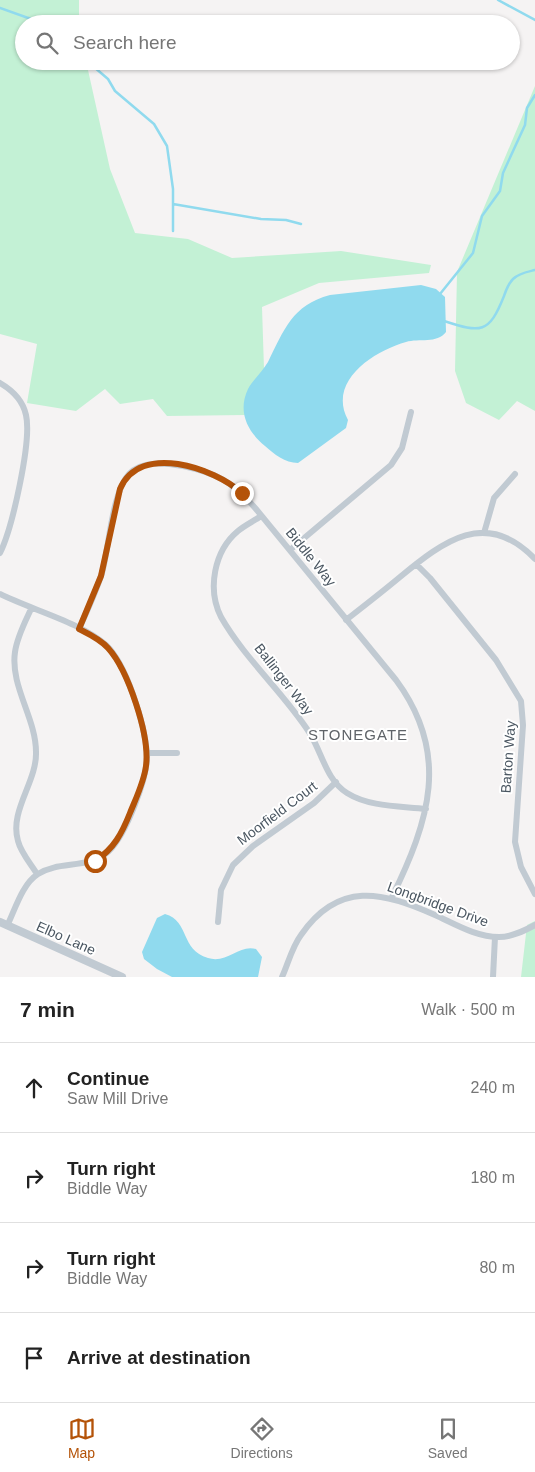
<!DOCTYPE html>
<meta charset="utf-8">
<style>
body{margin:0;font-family:Arial,sans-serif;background:#f6f6f6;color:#222}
.stop{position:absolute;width:15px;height:15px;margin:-11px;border:4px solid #b45309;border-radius:50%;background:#fff}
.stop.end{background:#b45309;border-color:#fff;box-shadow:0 1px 5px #0008}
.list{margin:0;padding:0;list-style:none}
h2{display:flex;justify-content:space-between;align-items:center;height:65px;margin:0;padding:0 20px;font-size:21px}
h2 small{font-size:16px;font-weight:400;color:#767676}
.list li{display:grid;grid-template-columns:32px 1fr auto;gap:15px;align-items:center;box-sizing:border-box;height:90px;padding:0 20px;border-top:1px solid #e0e0e0}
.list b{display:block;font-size:19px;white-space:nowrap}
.list p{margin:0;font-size:16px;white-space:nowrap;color:#767676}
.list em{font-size:16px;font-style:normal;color:#767676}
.icon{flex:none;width:28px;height:28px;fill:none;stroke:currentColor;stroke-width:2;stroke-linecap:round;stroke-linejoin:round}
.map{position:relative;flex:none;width:535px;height:977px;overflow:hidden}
.search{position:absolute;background:#fff;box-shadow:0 1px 4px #0004;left:15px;right:15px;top:15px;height:55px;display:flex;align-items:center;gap:12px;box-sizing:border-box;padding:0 18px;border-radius:28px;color:#767676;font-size:19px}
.sheet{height:425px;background:#fff}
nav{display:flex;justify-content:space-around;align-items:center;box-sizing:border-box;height:70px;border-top:1px solid #e0e0e0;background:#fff;font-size:14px;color:#767676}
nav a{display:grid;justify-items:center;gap:2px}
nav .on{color:#b45309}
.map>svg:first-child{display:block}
.green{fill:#c3f1d5}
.water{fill:#90daee}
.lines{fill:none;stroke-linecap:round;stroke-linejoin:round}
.stream{stroke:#90daee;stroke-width:2.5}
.minor{stroke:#c1cad2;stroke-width:6}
.tertiary{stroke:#c1cad2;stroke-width:8}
.route{stroke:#b45309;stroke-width:6}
.labels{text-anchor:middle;stroke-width:4;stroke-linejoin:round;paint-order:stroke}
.street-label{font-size:14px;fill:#4a5661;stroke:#fff}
.neighbourhood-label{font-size:15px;letter-spacing:1px;fill:#5f6368;stroke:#fff}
</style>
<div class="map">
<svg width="535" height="977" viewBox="0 0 535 977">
<rect width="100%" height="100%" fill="#f5f3f3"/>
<path class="green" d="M0,0h79v24h-55v37h62l24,108 25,64 53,6 44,19 109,-7 90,14 -2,8 -110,10 -57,24 2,62 -19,46 -78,1 -14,-17 -33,5 -15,-15 -29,22 -49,-8 10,-59 -37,-10z
M535,86v325l-18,-10 -18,19 -33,-17 -11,-32 2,-99z
M535,921v56h-14l6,-52z"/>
<path class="water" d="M421,285l15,4 9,8 1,35c-9,12 -27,6 -40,10 -32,9 -79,39 -58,78l-2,8 -48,35c-13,0 -24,-9 -33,-17 -17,-14 -28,-34 -17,-57 4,-8 14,-17 20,-27 16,-32 24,-57 62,-67z
M165,914c25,7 15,36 43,44 19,6 31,-14 48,-9l6,8 -4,20h-86l-15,-8 -13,-10 -2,-7 15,-34z"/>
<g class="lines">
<path class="stream" d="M498,0l37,20
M0,8l45,16
M87,61l21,18 7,12 39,33 13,22 6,43v42
M173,204l88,15 25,1 15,4
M440,294l33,-41 9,-37 18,-25 3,-18 22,-48 2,-17 8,-13
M444,321c37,12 45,13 60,-25 2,-6 5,-13 9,-17 6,-6 14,-7 22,-9"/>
<path class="minor" d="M0,383c12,7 23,18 26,32 6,26 -14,114 -26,138
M261,516c-7,5 -16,9 -23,15 -24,20 -31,58 -17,86 24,42 62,75 88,115 13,20 17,48 38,61 22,14 53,13 79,16
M484,533l10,-35 21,-24
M290,550l101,-85 11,-17 9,-36
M416,564l14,14 66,82 25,41 2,24 -8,117 6,25 14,27
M0,594c32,16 80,28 106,51 21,20 39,80 41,109 1,24 -21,80 -38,97 -21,19 -49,9 -71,23 -16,10 -23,36 -31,52
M31,609c-6,13 -14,28 -16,43 -5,34 21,66 21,100 1,30 -27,59 -18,89 3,12 13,23 19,33
M346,620c18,-14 36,-28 54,-43 44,-36 86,-69 135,-18
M79,629c8,-18 17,-37 23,-56 7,-25 10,-81 27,-99 13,-14 36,-11 54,-8 34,7 50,16 73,43l140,171c55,74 33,141 -4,217
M147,753h30
M218,922l3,-32 12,-25 20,-19 61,-43 22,-21
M282,977c6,-13 10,-30 19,-42 37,-54 82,-44 134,-20 20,9 41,22 64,22 13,0 25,-6 36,-12
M493,977l2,-40"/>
<path class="tertiary" d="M0,922l122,55"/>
</g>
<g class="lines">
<path class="route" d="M95,861c19,-12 27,-28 35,-48 6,-15 14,-31 16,-47 4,-31 -18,-96 -38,-118 -8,-9 -19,-14 -29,-19l22,-53 19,-87c20,-47 94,-21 122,4"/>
</g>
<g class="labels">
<g class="street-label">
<text transform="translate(311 557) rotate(51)" y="5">Biddle Way</text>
<text transform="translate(284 679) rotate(52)" y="5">Ballinger Way</text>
<text transform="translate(508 757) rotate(-86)" y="5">Barton Way</text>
<text transform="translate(277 813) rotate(-37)" y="5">Moorfield Court</text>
<text transform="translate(438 904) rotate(20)" y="5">Longbridge Drive</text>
<text transform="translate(66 938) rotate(24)" y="5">Elbo Lane</text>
</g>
<g class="neighbourhood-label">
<text x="358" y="740">STONEGATE</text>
</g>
</g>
</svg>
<div class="stop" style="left:95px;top:861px"></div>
<div class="stop end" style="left:242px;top:493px"></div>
<div class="search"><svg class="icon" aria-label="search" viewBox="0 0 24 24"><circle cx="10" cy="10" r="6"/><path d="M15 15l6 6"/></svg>Search here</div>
</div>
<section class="sheet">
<h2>7 min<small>Walk · 500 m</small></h2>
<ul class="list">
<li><svg class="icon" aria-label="ahead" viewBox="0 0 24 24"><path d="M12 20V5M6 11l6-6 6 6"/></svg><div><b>Continue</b><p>Saw Mill Drive</p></div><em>240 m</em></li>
<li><svg class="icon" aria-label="right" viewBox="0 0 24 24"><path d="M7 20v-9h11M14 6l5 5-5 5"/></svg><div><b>Turn right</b><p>Biddle Way</p></div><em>180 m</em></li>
<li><svg class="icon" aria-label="right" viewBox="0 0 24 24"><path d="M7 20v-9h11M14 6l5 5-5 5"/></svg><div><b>Turn right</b><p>Biddle Way</p></div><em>80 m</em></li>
<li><svg class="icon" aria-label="arrive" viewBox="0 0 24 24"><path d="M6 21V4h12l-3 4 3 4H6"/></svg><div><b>Arrive at destination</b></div></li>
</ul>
</section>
<nav>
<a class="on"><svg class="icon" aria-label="map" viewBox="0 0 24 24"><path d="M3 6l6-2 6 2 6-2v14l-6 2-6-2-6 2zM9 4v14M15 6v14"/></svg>Map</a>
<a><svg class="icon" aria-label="directions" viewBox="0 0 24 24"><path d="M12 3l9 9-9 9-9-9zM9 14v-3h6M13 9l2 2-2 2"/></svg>Directions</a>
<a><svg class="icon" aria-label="saved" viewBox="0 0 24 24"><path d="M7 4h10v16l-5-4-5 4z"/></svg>Saved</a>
</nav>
